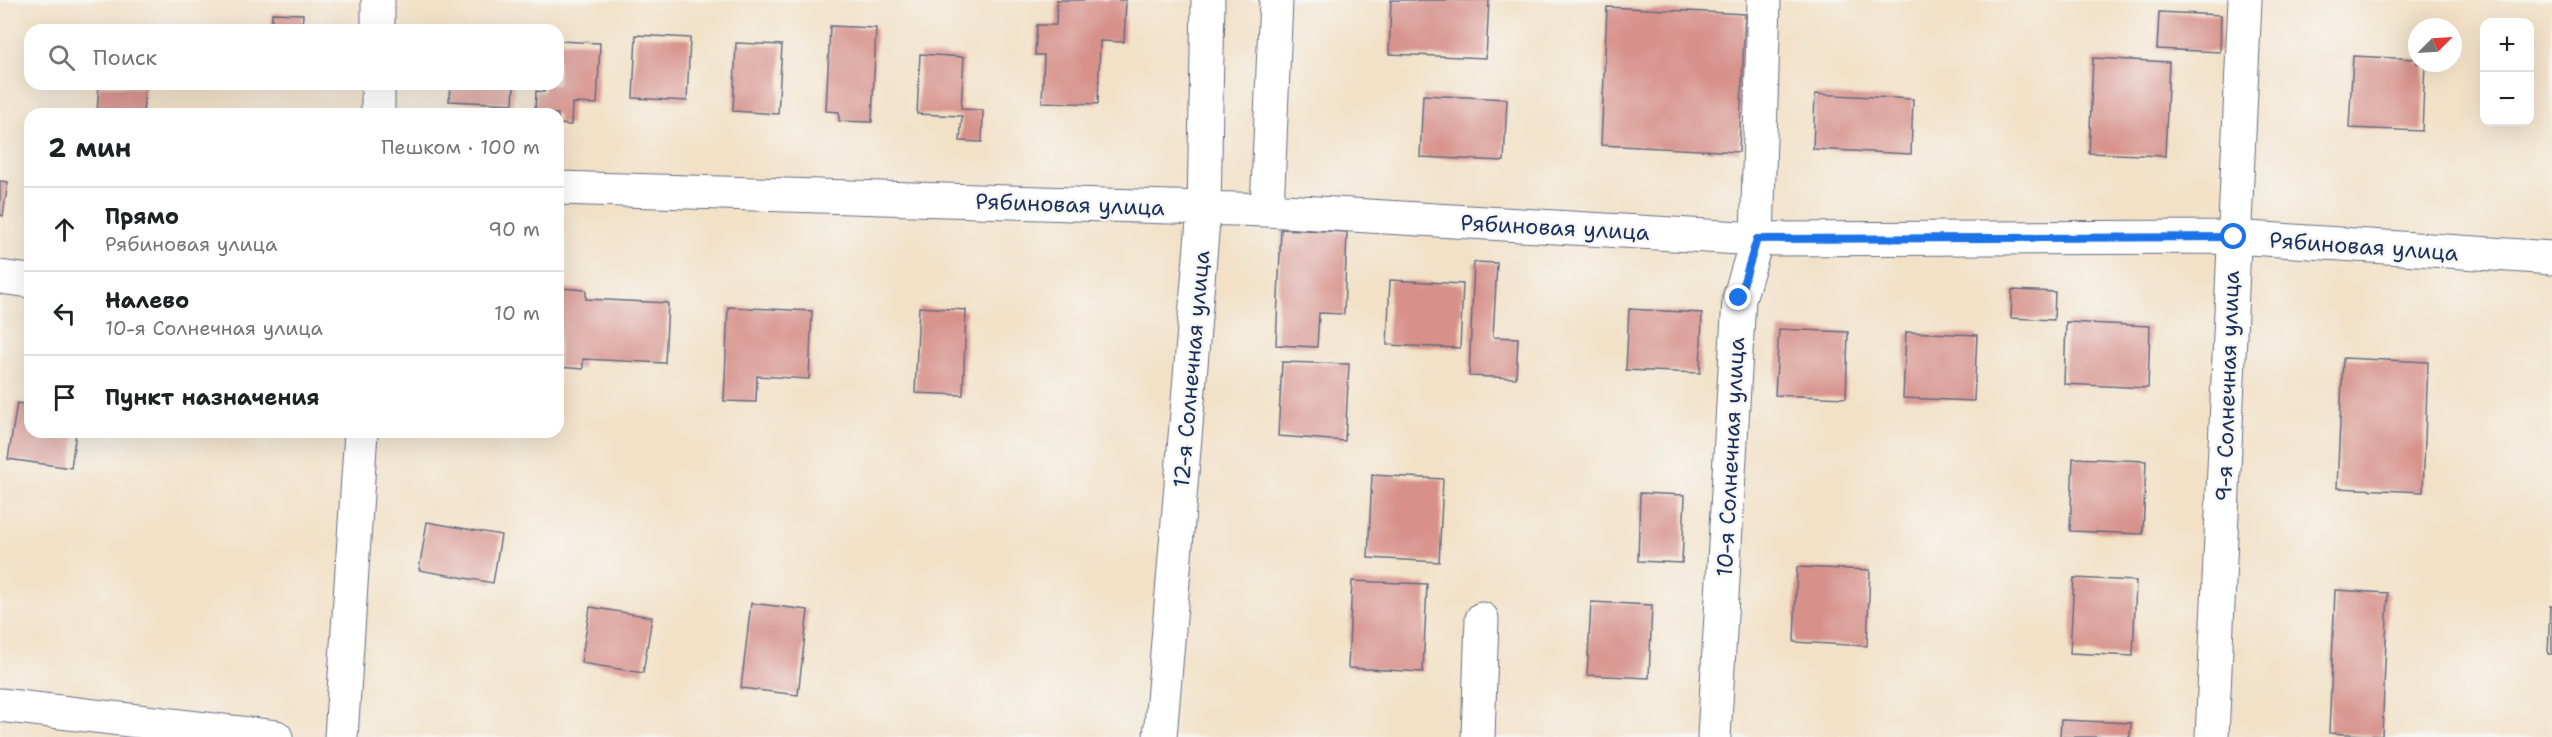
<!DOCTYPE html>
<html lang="ru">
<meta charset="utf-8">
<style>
body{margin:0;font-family:"Shantell Sans",sans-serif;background:#f2f2f2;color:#202124}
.controls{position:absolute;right:18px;top:18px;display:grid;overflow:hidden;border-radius:12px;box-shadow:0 6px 24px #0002}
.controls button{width:54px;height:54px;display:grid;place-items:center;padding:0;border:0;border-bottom:2px solid #e0e0e0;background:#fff;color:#202124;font:30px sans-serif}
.compass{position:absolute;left:2408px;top:18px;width:54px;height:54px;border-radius:50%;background:#fff;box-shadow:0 6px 24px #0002;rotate:66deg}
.stop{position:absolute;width:18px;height:18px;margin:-14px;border:4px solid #1a73e8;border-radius:50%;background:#fff}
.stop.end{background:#1a73e8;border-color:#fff;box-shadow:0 2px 6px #0008}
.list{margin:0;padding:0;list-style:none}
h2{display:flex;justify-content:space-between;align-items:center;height:78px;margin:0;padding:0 24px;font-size:26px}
h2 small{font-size:20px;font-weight:400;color:#757577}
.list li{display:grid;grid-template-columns:39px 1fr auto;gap:18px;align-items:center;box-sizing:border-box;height:84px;padding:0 24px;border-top:2px solid #e0e0e0}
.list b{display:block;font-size:22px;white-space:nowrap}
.list p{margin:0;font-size:20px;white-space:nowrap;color:#757577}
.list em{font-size:20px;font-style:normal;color:#757577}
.icon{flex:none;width:33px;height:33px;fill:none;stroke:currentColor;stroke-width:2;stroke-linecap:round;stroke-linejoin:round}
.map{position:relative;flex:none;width:2552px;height:737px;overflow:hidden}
.search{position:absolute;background:#fff;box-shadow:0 6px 24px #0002;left:24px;top:24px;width:540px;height:66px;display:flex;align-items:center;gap:15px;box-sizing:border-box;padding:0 21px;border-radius:18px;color:#757577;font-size:22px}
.panel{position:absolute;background:#fff;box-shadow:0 6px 24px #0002;left:24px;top:108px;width:540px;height:330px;border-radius:18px}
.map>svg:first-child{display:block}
.building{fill:#d7918a}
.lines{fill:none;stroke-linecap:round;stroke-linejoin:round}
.minor-casing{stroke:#666d83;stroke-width:35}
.minor{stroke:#fff;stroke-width:33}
.route{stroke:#1a73e8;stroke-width:8}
.labels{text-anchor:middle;stroke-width:5;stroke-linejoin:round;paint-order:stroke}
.street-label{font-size:22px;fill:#1b2f5e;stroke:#f6f6f2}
</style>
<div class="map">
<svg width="2552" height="737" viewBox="0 0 2552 737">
<rect width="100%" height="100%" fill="#f6f6f2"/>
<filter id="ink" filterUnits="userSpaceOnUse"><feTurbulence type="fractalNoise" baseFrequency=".0167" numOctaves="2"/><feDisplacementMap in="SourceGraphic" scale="12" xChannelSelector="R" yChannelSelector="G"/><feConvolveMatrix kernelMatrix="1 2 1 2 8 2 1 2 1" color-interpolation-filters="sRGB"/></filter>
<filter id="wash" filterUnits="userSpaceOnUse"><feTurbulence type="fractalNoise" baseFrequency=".008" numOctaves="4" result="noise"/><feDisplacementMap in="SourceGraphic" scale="24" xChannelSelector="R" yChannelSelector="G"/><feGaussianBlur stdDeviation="1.35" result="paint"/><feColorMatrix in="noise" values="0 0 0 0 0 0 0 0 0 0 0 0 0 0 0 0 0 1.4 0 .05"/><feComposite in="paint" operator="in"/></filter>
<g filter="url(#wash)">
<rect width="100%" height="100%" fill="#f2e1c7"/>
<g id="blocks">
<path class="building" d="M1057,0h69l-2,42 -24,-1 -2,63 -56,-2 2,-47h-9l2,-30h19z
M1391,0h98l-3,58 -97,-4z
M1607,7l138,7 -6,138 -138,-7z
M2159,12l62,3 -1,37 -63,-3z
M272,13l31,1 -1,16h-31z
M830,26l46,2 -4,94 -33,-1v-9l-13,-1z
M636,35l54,3 -3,63 -54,-3z
M558,41l42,2 -3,61 -25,-1 -1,22 -13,-1v-10h-23l1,-23 8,1v-8h14z
M736,43l46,2 -4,69 -45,-3z
M920,54l44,3 -3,52 22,1 -1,32 -22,-1 2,-25 -45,-2z
M2353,56l64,3v4h8l-3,68 -73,-3z
M2093,58l76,4 -4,94 -76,-3z
M450,84h64l-1,20 -64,-3z
M99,85l46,2 -2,27h-46z
M1815,94l98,5 -2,55 -98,-5z
M1423,95l84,4 -3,62 -84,-4z
M0,181l8,1 -5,34 -3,-1z
M1281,229l66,3 -3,82 -25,-1 -2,34 -41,-2z
M1474,262l23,1 -4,74 25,1 -2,40 -47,-2z
M1390,280l73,4 -3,64 -73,-3z
M561,288l25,2v9l82,4 -3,60 -82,-4v10l-25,-2z
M2012,290l43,2 -1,28 -43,-2z
M728,307l84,4 -3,68 -52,-3 -1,26 -32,-1z
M919,307l47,3 -3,85 -48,-2z
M1629,309l73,4 -2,60 -74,-3z
M2066,322l84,4 -2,62 -84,-4z
M1779,329l69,3 -2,66 -71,-3z
M1906,332l71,3 -3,66 -71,-3z
M2343,358l85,4 -5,130 -86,-4z
M1282,362l67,2 -4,77 -67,-5z
M17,403l13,2v27h46l-5,36 -63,-9z
M2073,458l73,3 -3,73 -73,-3z
M1372,475l71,4 -4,83 -71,-4z
M1640,493l45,2 -3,68 -44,-2z
M427,522l74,13 -8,48 -74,-13z
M1797,567l73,3 -3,76 -73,-4z
M2074,578l62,3 -3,75 -63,-3z
M1352,581l75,3 -4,88 -75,-4z
M2335,590l53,3 -6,143 -53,-3z
M1591,602l61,3 -3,73 -62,-3z
M751,603l57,7 -10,85 -57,-7z
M2550,606h2v48h-4z
M590,607l62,10 -9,56 -62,-10z
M2061,720l70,3 -1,14h-70z"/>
</g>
</g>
<g filter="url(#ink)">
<use href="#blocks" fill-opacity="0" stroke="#666d83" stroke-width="1.5"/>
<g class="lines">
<defs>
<path id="minor" d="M378,0v30
M378,84v30
M558,188l709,22 490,29 476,-2 319,21
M1267,210l9,-210
M0,277l30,4
M0,705l276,32
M341,737l20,-305
M1160,737l44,-528 4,-209
M1478,737l4,-118
M1714,737l25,-438 18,-60 7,-239
M2212,737l33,-737"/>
</defs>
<use href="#minor" class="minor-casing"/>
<use href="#minor" class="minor"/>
</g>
</g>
<g class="lines" filter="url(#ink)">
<path class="route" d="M1739,298l18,-59 477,-2"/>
</g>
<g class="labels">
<g class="street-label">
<text transform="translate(1070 204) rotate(2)" y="8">Рябиновая улица</text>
<text transform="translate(1555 227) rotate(3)" y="8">Рябиновая улица</text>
<text transform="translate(2364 246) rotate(4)" y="8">Рябиновая улица</text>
<text transform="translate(1191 369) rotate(-85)" y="8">12-я Солнечная улица</text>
<text transform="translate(2227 386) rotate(-88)" y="8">9-я Солнечная улица</text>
<text transform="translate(1730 457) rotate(-87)" y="8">10-я Солнечная улица</text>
</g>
</g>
</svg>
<div class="controls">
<button>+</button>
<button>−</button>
</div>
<svg class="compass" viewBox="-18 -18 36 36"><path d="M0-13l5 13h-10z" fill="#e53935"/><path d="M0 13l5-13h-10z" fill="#757577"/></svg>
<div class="stop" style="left:2234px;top:237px"></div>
<div class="stop end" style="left:1739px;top:298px"></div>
<div class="search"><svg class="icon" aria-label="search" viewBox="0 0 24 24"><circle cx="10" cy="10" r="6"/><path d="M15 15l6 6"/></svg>Поиск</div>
<section class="panel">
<h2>2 мин<small>Пешком · 100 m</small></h2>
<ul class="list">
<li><svg class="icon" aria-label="ahead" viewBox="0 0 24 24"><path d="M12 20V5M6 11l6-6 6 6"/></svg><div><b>Прямо</b><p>Рябиновая улица</p></div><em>90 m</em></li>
<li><svg class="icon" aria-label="left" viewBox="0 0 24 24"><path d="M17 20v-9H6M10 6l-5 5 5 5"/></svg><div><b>Налево</b><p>10-я Солнечная улица</p></div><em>10 m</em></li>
<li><svg class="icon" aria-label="arrive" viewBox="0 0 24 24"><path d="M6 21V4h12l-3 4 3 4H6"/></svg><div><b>Пункт назначения</b></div></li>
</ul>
</section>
</div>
